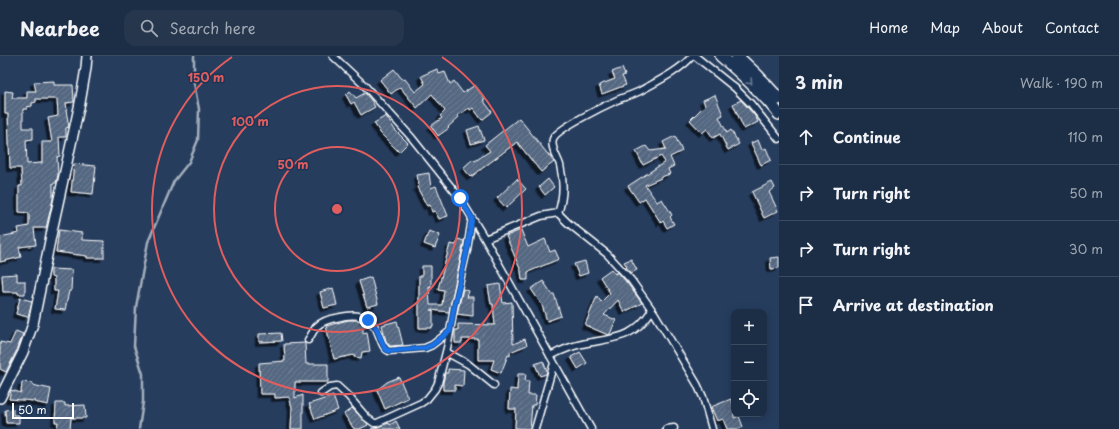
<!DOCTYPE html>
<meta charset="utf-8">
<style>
body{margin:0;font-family:"Playpen Sans",sans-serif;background:#25364d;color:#f1f3f6}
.controls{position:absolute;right:12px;bottom:12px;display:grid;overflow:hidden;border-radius:8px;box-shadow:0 2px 10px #0003}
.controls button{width:36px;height:36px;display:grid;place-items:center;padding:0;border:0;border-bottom:1px solid #3a4a5f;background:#1c2e46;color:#f1f3f6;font:20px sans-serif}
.scale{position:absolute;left:12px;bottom:10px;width:62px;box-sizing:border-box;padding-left:4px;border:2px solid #fff;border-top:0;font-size:11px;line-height:14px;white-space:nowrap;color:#fff;-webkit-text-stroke:3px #1d3557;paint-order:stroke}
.stop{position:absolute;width:12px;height:12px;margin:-9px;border:3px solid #1a73e8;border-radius:50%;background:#fff}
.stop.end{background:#1a73e8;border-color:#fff;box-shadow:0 1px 4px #0008}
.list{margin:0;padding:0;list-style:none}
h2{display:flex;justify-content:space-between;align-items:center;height:52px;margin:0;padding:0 16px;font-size:17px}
h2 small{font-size:13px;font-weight:400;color:#a0a8b3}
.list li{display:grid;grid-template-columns:26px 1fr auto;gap:12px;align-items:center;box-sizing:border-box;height:56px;padding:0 16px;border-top:1px solid #3a4a5f}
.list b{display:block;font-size:15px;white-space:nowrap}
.list em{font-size:13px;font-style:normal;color:#a0a8b3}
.icon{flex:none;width:22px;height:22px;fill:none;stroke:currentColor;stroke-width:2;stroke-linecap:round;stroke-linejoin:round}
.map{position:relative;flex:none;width:779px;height:373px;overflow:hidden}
header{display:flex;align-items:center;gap:24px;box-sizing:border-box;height:56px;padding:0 20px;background:#1c2e46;border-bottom:1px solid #3a4a5f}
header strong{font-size:19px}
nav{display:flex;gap:22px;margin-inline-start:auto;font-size:14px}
.search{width:280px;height:36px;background:#25364d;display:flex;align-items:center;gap:10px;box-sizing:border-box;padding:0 14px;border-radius:12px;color:#a0a8b3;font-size:15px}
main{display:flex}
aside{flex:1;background:#1c2e46}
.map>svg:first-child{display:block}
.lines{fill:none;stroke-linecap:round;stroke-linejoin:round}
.stream{stroke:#a4aebb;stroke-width:2.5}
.building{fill:url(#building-hatch);stroke:#fff;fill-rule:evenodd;filter:url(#shadow)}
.minor-casing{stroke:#fff;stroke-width:9}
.secondary-casing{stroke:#fff;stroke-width:12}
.trunk-casing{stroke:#fff;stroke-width:14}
.minor{stroke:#1d3557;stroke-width:6}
.secondary{stroke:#1d3557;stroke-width:9}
.trunk{stroke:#1d3557;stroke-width:11}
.oneway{stroke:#6c7c92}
.route{stroke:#1a73e8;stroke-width:5}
.ring{fill:none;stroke:#e05e5e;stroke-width:2}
.centre{fill:#e05e5e;stroke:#1d3557;stroke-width:2}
.ring-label{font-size:12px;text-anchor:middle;font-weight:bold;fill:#e05e5e;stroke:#1d3557;stroke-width:3;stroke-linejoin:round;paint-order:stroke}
</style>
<header>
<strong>Nearbee</strong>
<div class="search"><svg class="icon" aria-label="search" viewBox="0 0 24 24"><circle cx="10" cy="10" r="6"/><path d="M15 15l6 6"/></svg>Search here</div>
<nav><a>Home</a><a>Map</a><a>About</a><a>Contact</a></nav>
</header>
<main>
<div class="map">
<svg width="779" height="373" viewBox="0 0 779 373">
<defs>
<pattern id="building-hatch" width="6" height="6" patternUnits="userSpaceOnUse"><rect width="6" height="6" fill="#556781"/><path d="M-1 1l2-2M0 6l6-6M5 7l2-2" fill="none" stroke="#6e7e94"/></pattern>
<filter id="shadow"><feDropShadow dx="-3.5" dy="3.5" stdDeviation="0" flood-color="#0009"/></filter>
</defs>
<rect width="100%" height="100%" fill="#263d5e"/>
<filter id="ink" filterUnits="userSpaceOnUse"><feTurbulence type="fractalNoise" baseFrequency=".025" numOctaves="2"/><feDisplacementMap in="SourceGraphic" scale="8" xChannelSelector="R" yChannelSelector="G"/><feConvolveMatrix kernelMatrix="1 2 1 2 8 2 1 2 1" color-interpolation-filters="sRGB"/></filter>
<g filter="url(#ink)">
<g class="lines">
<path class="stream" d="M139,373l4,-27v-28l-9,-28 2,-39 12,-65 26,-61 15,-19 9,-22 1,-31 -5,-26v-27"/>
</g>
<path class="building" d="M622,12l3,7 -3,1 4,9 -24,9 -3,-9 16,-6 -3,-7z
M394,13l9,11 2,-1 10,13 10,-8 -4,-8 16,-7 2,5 6,-2 5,12 4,-3 9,12 12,-8 10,14 -2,1 9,12 -10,8 -9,-12 -3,2 -1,-2 -12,8 2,1 -11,10 1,1 -11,8 -7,-10 11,-8 -2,-2 5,-5 -13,-17 -15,14 -17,-21 -9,7 -11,-14z
M54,25v4h19l1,17 -8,1 1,7h-1l3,17 -3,1v9h-7l1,19 -3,1 1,18 -2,8h-3v16l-7,29h-12l2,17 -17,2 2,10 -21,5v-25l19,-4 -1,-5 11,-2v-13l-10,-1v-26h3l-1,-18h-11l-2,-54h-3v-23l8,1 -1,6h15v-7h9l-2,-9zM36,43h21l1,17 -10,2 4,24h-10v21l-15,1 -1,-24 7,-1v-11h-10v-19h4v-2l5,-1v-3l4,-1z
M350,35l6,7 9,-5 6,7 4,7 -14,8 -7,-13 -3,2 -5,-9z
M715,39l8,20 -4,2 8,16 4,-3 8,14 -11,6 -8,-16 -7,4 -6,-9 -5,4 -12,-13 15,-15 -2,-5z
M741,44l14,16 3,6 -14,7 -11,-25z
M386,60l9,14 13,13 -9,9 -18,-18 -7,-11z
M519,62l35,44 -13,10 -24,-30 -46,35 -8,-9 10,-9 2,2 15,-10 -5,-6z
M479,70l5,14 -13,4 -4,-14z
M675,80l7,15 -12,6 4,9 -6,3 2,5 -9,3v1l-16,7 12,17 5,-3 10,16 -2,2 4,7 -7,4 -4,-7 -2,2 -16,-25 -6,4 -11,-16 37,-24 -4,-6 -18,9 -7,-14 10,-5 4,5 16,-2 -3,-7z
M758,84l4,10 4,-2 5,12 -10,5 -10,-22z
M74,108l22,2 -3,28 -22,-2z
M429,117l2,15 5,-2 12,30 -9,3 -4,-8 -3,1 -2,-7 -3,1 -10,-19 2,-1 -2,-11z
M517,123l9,10 -20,19 -9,-10z
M548,123l6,8 -9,8 -6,-8z
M772,126l3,6 -6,4 9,19 -14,7 -12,-26z
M59,174l23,3v7l22,1v17h-17v-2l-31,-4z
M521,174l7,17 17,-8 5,13 5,-2 4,9 -31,13v8h-6l-1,-9 -15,-35z
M429,175l11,4 -5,13 -11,-4z
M458,183l6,2 -15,71 -18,-2h2v16h-1v2h-13v-52h3v-10h9v21l-2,-1 1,19h12l2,-15 -6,-1 12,-45 6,1z
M779,201v11l-8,1 -1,-11z
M631,203l6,11 -6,3 -5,-6h1l-3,-5z
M585,205l3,12 -9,3 -5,-12z
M51,213l21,1 -1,21h-2l-4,19 -10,-1 3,-18h-4v-13l-3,-1z
M611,213l4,5 3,-2 9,11 15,20 -18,9 -6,-12 -14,15 12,5 -6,14 -2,1 -23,-10 12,-29 4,6 9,-9 -10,-16z
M17,218v7h8v13h-7v-2h-15l-1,-17z
M371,221l7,27 -11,3 -8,-26z
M543,225l9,13h2l7,22 -14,5 -5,-16 -11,-16z
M500,228l3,19 9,-1 1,42 12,-5 2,6 -17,7v4l-2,-1 -7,18 -10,-4 3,-9h-16v-21h-16v4h-7v-13h3v-6l37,1 -2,-21h-2l-3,-18z
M333,232l4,17 -13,3 -4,-16z
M463,233l6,2 -2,6h6v19l-16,-2z
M20,242l12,3 -4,16 -12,-3z
M348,264h9l6,2v11l4,-1 3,19 -8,1 -1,6 -7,-1v-2l-20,4 -8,-33z
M397,265l6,24 -13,1 -4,-5 -4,-16z
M16,275l7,3 -6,16 -11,22 -6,-3v-27l10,2z
M281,277l1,8 -23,1v-8z
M305,287l1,21h22v18h-33v16l8,-3v34h-12l1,-22 -3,-10 -14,1v-4h-15l-1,-31 26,-2 -1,-17z
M580,296l7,11 -9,6 -7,-12z
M543,305l4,10 -1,3 -6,2 -5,-12z
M448,313l16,1 -1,16 -8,-1v5h-12v-7l2,-10h3z
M518,318h8l-1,7h4l-1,14h8l-1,10h-3l-2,24 -15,-1 1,-19h-7l1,-20 7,1z
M399,321l9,21 -23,11 -8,-19 10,-8z
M22,326l11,1 -1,2 19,4 -3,16 -14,-3 1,-1 -26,-2 2,-9 10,3z
M333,340l5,14 -23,9 -6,-15z
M731,343l3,7v12l5,-2 4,11 -4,2h-12l-4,-10 -6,2 -6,-14z
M56,347h9v3l20,-1 1,13h-15l-1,11h-13l1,-7h-3z
M352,352l15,15 1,2 -8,4h-6l-10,-15z
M13,353v6h6v8h-13l-1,-13z
M396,365l4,8h-29l18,-6 1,2z"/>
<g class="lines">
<defs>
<path id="minor" d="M333,0l32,30 47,52 48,60 25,41 106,190
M695,0l40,32 16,16 28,35
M558,157l10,10 39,31 24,26 24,34 42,70 6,13 9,32
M558,157c6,-16 6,-31 2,-48 -2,-7 -10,-18 -7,-26 3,-10 53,-34 64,-39 7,-3 15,-5 23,-9 16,-9 41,-21 52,-35
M485,183l56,-23 17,-3
M308,284c3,-4 5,-9 8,-13 5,-5 13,-8 20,-9 15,-4 29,-5 39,9 5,7 6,21 14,24l36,-3 7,-3 18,-14
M446,296l22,12 26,21
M550,300c10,-5 21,-10 32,-12 32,-7 50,-3 70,-34
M321,337l9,-6 7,-1 12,11 17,20 8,6h3l44,-20 6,-4 8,-10 3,-6 10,-39 6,-37 13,-57 5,-32
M535,373l19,-66
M666,373l8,-1"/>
<path id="secondary" d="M0,342l23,-46 10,-28 20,-98 27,-123 6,-35 1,-12"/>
<path id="trunk" d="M721,0c21,18 41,36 58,58
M737,0l20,19 22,24"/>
</defs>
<use href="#minor" class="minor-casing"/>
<use href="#secondary" class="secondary-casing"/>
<use href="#trunk" class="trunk-casing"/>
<use href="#minor" class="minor"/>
<use href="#secondary" class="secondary"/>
<use href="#trunk" class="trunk"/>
</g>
<defs><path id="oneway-chevron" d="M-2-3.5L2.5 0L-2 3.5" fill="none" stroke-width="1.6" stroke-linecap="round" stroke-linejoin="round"/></defs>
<use class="oneway" href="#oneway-chevron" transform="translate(750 26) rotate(46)"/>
</g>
<g class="lines" filter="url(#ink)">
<path class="route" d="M368,264l8,8 9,21 4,2 36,-3 7,-3 18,-14 4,-24 13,-57 5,-32 -12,-20"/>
</g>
<g class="ring">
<circle cx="337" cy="153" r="62"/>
<circle cx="337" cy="153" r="123"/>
<path d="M442 1A185 185 0 1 1 232 1"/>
</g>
<circle cx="337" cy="153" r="6" class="centre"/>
<g class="ring-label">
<text x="206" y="26">150 m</text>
<text x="250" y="70">100 m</text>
<text x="293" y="113">50 m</text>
</g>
</svg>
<div class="controls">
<button>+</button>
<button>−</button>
<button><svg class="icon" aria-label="locate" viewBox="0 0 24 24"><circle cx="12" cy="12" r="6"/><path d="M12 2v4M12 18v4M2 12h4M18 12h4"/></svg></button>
</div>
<div class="scale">50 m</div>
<div class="stop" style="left:460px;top:142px"></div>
<div class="stop end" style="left:368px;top:264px"></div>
</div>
<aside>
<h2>3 min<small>Walk · 190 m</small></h2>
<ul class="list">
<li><svg class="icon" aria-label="ahead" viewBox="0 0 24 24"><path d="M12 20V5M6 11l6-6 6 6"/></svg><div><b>Continue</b></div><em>110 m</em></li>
<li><svg class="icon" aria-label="right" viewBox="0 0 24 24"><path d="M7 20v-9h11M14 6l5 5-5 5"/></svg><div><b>Turn right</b></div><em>50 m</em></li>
<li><svg class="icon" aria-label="right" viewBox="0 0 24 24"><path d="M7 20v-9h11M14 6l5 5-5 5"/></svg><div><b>Turn right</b></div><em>30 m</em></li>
<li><svg class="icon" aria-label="arrive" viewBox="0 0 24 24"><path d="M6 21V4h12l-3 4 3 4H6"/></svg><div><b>Arrive at destination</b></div></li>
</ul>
</aside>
</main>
